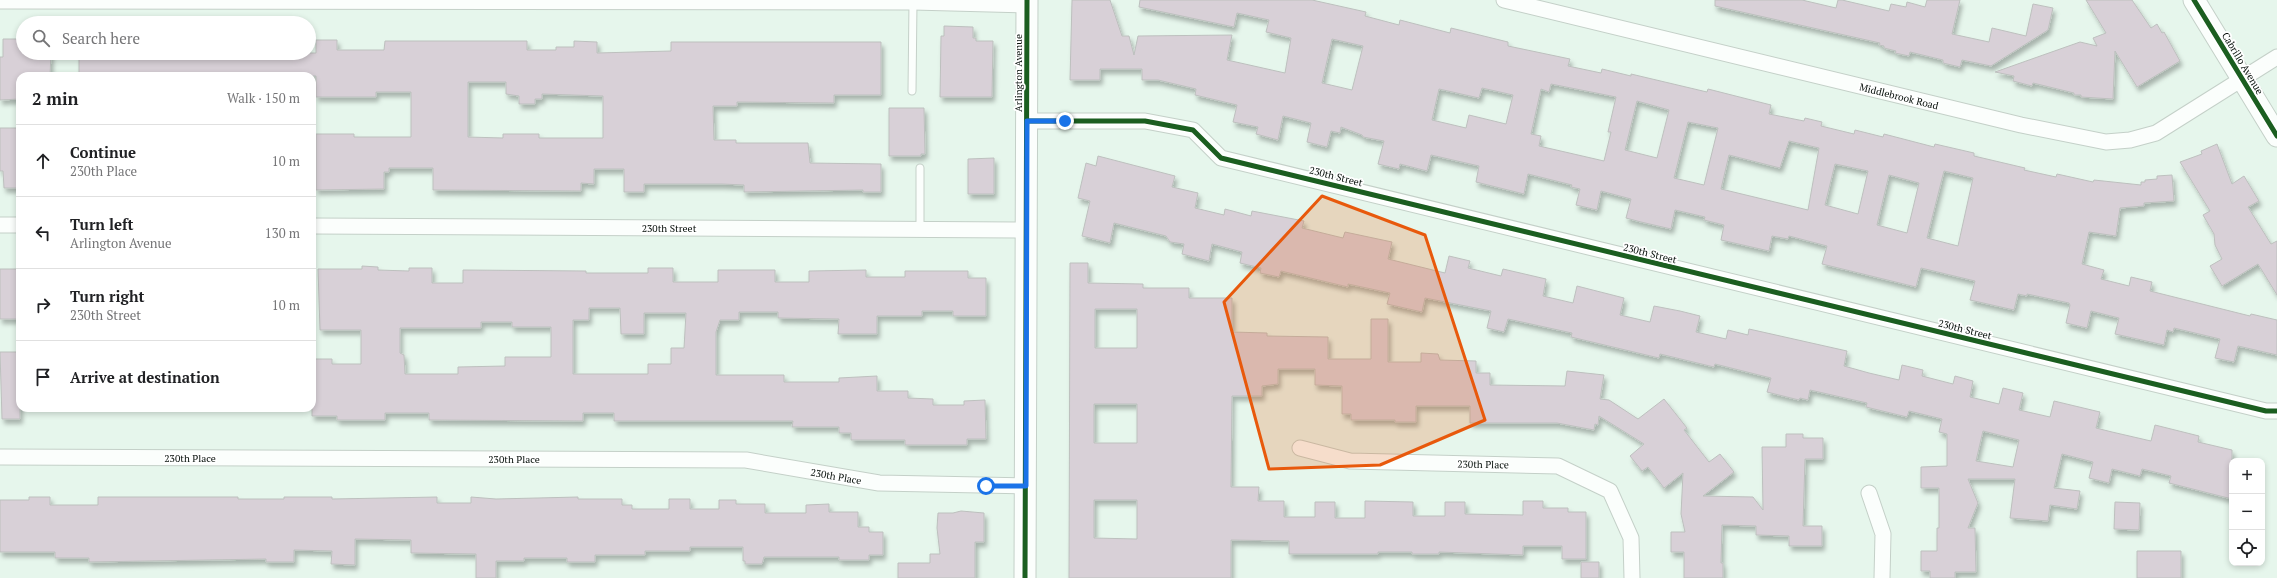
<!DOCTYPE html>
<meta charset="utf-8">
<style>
body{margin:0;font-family:"PT Serif",serif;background:#f2f2f2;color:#202124}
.controls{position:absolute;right:12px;bottom:12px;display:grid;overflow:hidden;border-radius:8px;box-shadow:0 2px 6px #0003}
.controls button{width:36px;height:36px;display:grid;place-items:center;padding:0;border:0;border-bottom:1px solid #e0e0e0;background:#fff;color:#202124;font:20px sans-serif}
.stop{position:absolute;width:12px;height:12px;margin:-9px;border:3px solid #1a73e8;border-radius:50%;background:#fff}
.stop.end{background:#1a73e8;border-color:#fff;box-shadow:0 1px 4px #0008}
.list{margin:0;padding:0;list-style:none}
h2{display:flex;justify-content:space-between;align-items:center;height:52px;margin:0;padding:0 16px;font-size:17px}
h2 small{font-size:13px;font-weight:400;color:#757577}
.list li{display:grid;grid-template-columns:26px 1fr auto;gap:12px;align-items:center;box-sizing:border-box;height:72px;padding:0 16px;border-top:1px solid #e0e0e0}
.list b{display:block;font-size:15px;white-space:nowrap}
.list p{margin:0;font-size:13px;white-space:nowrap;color:#757577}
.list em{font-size:13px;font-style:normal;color:#757577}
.icon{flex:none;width:22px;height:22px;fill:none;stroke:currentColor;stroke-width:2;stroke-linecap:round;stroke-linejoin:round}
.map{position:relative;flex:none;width:2277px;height:578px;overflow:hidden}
.search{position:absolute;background:#fff;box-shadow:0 2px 6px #0003;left:16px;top:16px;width:300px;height:44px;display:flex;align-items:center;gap:10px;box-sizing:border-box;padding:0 14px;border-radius:22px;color:#757577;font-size:15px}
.panel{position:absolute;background:#fff;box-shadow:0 2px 6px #0003;left:16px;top:72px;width:300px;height:340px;border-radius:12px}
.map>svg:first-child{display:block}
.building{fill:#d8d0d7;stroke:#bdc0be;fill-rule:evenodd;filter:url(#shadow)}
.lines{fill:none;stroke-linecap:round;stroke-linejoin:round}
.lane-casing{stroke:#c4d0c8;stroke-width:9}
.street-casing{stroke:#c4d0c8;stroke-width:17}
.secondary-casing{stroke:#c4d0c8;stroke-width:23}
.lane{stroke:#fbfefc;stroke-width:7}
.street{stroke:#fbfefc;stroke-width:15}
.secondary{stroke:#fbfefc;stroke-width:21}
.cycleway-casing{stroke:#fff;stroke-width:8}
.cycleway{stroke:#1b5e20;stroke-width:5}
.route{stroke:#1a73e8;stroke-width:5}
.marked{fill:#e8590c;fill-opacity:0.2;stroke:#e8590c;stroke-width:3;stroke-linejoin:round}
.labels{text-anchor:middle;stroke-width:3.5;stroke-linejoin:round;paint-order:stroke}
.street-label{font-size:10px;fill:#050e09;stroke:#fff}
</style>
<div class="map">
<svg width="2277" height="578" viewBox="0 0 2277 578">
<defs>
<filter id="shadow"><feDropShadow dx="2.5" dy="4.5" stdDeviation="2" flood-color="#0004"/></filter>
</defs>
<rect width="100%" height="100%" fill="#e6f6ec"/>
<path class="building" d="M1072,0h38l12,36h7l5,19 4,-19 94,-1 -5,25 58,13 6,-35 -25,-6 3,-12 -32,-7 -3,14 -95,-20 1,-7h172l54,12 -1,4 34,9 1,-5 50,13 1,-5 57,14v4l62,13 -2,7 33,7 1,-4 29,7v-2l76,18 1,-3 63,16 -2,9 35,7 1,-3 17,4 -1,4 33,8 1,-4 28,7 1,-3 50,13 1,-3 39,9v3l51,12 -1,2 32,7 1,-3 36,8 1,-2 47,5v-3h4v-2l12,-1v-3l15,-1 2,26 -30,2v3l-24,2 -4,28 -27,-4 -7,32 22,6 -3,9 28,7 2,-9 21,5 -2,9 100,25 1,-2 26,6v35l-39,-9 -4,16 -19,-4 5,-19 -46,-11 -1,4 -6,-2 -3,15 -49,-11 4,-16 -28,-7 -4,17 -21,-5 4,-18 -1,-2 -42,-9v2l-9,-2 -4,16 -44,-10 5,-19 -54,-13 -5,19 -94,-23 5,-18 -38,-10 -1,3 -16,-3 -3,15 -48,-11 3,-15 -20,-5 1,-3 -30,-7 -4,19 -30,-7 -15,-4 5,-19 -30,-8 -4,19 -21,-5 4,-16 -9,-2 1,-2 -44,-11 -4,20 -48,-12 3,-16 -48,-11 -4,16 -27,-7 -1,5 -21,-5 6,-23 -21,-4 -1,-2 -21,-8 -1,6 -9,-2 -4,16 -20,-5 4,-19 -28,-7 -5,24 -22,-6 2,-7 -25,-5 4,-17 -42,-10 1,-6 -38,-9h-16v-11h-42v11h-30zM1332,39l31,7 -11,44 -30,-7zM1551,84l65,13 -8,35h3l-7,29 -65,-15 2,-10 -10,-2 10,-45 8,3zM1482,88l31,7 -7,29 -37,-9 -3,13 -34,-8 7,-31 40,9zM1637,101l32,9 -12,48 -32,-8zM1688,122l30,6 -14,57 -30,-7zM1789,141l30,7 -11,62 -87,-21 8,-34 51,13zM1835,164l33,7 -10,43 -33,-9zM1944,171l29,7 -15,68 -31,-8zM1889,175l30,8 -12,50 -30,-8z
M1715,0h87l34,8 2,-8h4l47,11 2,-7 15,3 1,-5 18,5 2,-7h33l-8,34 37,8 3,-14 34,8 7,-32 20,4 -5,22 -57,36 -29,-6 -2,7 -17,-4v-3l-33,-8 -1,4 -14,-3 1,-2 -12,-3v-2l-5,-1 1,-2 -165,-37z
M2086,0h46l19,28 6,-4 5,9 2,-1 16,29 -43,26 -22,-36 -2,48 -32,-2v-2h-7v-2l-41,-10 -1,3 -19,-5 1,-5 -19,-4 85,-30 17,4 -4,-8 13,-5z
M944,26l29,1v11h3v3h17l-1,56h-52l1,-61h3z
M3,39h20v14h28l-1,23h-30v23l-20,1v-43h3z
M316,40h21v10h47l1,-9h142v9h29v-3h18v-6l23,1v11l74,-2v-9h210v53h-47v8l-97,-1v4h-24l1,34h22v3h72l2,20 71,1v28h-18v-2l-119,2v-7l-22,-1h-78v8h-20v-23h-30v15l-13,-1v8l-148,-1v-22h-44v4h-5v17l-68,1v-56h38v3h57v-45h-35v5h-60v-21h-237v-23h237zM468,82h38v12l13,2v8h16v-5h7v-5l61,2v42h-64v-4h-36v4l-35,-1z
M889,108h35l1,46h-4v2h-32z
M0,128h20v60h-16l-1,-17h-3z
M2217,144l15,40 12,-8 15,25 -11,6 23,37 6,-3v54l-19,-31 -36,22 -12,-20 12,-7 -7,-14 -1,-11 -11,-19 7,-4 -30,-49 22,-8 -1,-3z
M1098,156l77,20 -3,11 26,6 -3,15 29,7 1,-6 26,7 1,-5 52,10 -2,7 41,10 2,-6 47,10 -4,17 57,14 4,-17 21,5 -2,7 33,8 2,-7 43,10 -3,17 30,7 4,-17 47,12 -4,17 30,7 4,-16 26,5 20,5 -4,16 30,7 2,-9 20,5 1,-6 98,22 -3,15 25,7 30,7 3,-15 21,5 -1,6 31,8 2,-8 18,5 -3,16 29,7 4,-16 20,5 -4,17 31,7 4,-16 46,11 -4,16 16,4 39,9 4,-16 44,11 -1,6 34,8v49l-63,-16 2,-7 -29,-7 -2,7 -28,-7 -3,14 -20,-5 4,-16 -31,-8 -8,34 26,3 -3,18 -27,-4 -2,16 -38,-3 5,-39h-47l10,24 -10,25h7l1,44h-21v6h-25v-7h-9v-20h16v-23h2v-40h-18v-21l26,-1v-32l-8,-2 3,-13 -33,-8 -2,6 -41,-10 1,-4 -57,-13 -2,10 -8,-2 -1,2 -32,-8 4,-14 -56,-14 -1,3 -54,-13 -1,4 -88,-21 1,-4 -64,-14 -4,13 -17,-4 4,-17 -66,-13 -3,14 -35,-8 3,-11 -42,-9v3l-67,-16 -2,6 -19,-4 1,-5 -21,-5 2,-11 -30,-8 -3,17 -27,-7 2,-10 -14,-2 -4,-6 -52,-13 -4,20 -28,-7 8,-35 -12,-3 8,-35 10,3zM1983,431l36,9 -6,27 -37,-6z
M994,158v36h-26v-35z
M1070,263h18v20l55,1v4h46v10h43v34l35,1v3l61,1v22h43v-40h17v43h33v-9l17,1 2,6 36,1v12h14v12l75,1 2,-15 37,4 -4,24 9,1 29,19 26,-20 23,29 -3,2 25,32 11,-8 14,18 -31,24 50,1 10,13 -1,-63h24v-13h17v4h20v21h-18l-2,67h19v20h-33v-10l-33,-1v-9l-34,-1 -1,38h2v15h-39v-26h-13v-20h14l-4,-18 2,-41 -19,15 -16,-21 -6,4 -12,-15 14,-12 -45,-28 -1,9 -3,-1 -1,6 -37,-7h-87v-17h-54v16h-21v-2h-44v-6h-9v-28l-27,-1v-16h-37v15l-16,2v10h-30l-1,91h28l-1,14h26v16h31v-15h20v16h30v-17l48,1v14h32v-14h20v12l58,1v-14h20v7h25v4h18v47h-24v-13h-39v9l-84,-3v2h-27v-2h-34v2h-89v-13l-58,-1v38h-162zM1095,309h42v39h-42zM1094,404h43v39h-43zM1094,500h43v39l-43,-1z
M362,266l16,1v3l31,1v-3h23v15h31v-13l123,1v2h62v-5h25v14h45v-12h57v12h34v-11l57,-1v7h39v-6h63v7h18v38h-33v-5h-31v5h-45v18h-39l1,-15 -61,-1v-6h-39v8h-19l-4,12v43h68v7h55v-4l38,-2v15h31v7l25,1v6h31v-4l21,-1 1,39h-19v6h-62v-5h-54v-7h-12v-6h-47l1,-6h-179v-8h-31v8l-154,-1v-7h-44v7h-48v-4h-25v-15h3v-42h17v5h29v-34h-41l-2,-61h44zM589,308h31l1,26h23v-21h42l-2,35h-13v16h-23v10h-75v-54h16zM481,322h31v5h39v30h-46v9l-47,1v7h-53l-1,-19 -4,-2v-25h81z
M0,269h19l-1,50h-18z
M0,352h20v67h-18z
M29,497h21v8h48v-8h140v2h46v-2h48v2l105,-2v6h34v-6l25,2 82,-2v2h44v6h10v4h37v-10h21v10h29v-9h17v4h29v9h41v-8l23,-1v8h29v15h11v5h14v23h-14v5h-30v-3h-75l-2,7h-17v-3h-2v-14h-53v4h-45v4h-50v7h-28v-4h-43v3h-28v17h-20v-24l-65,-1v-13l-56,-1v26l-24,-1 1,-13 -38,-1v12h-28v-3l-177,3v-4h-34v-6h-55v-52h29z
M2115,502l25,1 -1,27 -25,-1z
M961,511l23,2v29h-9v36h-77v-15h32v-9h10l-3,-26 1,-15h15z
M2137,551h44v27h-44z
M1581,562h18v16h-18z"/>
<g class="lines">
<defs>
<path id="lane" d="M912,91l1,-89
M920,229v-61"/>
<path id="street" d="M1504,0l517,125 85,17 24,-2 26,-7 121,-76
M0,1l913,1 114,3
M1027,121h118l48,9 28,28 1045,253h11
M0,225h20
M312,226l714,4
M1300,448l50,13 208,5 52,25 21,47 1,40
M0,457l746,3 133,23 147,3
M1869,493l14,41 -1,44"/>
<path id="secondary" d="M2194,0l83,136
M1025,578l2,-578"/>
</defs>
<use href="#lane" class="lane-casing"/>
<use href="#street" class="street-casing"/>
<use href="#secondary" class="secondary-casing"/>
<use href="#lane" class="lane"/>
<use href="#street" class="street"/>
<use href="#secondary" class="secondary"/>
<defs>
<path id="cycleway" d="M2194,0l83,136
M1027,121h118l48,9 28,28 1045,253h11
M1025,578l2,-578"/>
</defs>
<use href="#cycleway" class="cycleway-casing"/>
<use href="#cycleway" class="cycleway"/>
</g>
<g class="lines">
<path class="route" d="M986,486h40l1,-365h38"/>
</g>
<path class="marked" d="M1322,196l103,39 60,185 -105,45 -111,4 -45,-167z"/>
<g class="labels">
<g class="street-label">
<text transform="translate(2243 63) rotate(59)" y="4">Cabrillo Avenue</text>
<text transform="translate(1018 73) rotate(-90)" y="4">Arlington Avenue</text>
<text transform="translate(1899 96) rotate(14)" y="4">Middlebrook Road</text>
<text transform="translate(1336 176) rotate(14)" y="4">230th Street</text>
<text x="669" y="232">230th Street</text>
<text transform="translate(1650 253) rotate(14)" y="4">230th Street</text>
<text transform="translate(1965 329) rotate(14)" y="4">230th Street</text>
<text x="190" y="462">230th Place</text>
<text x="514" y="463">230th Place</text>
<text transform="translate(1483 464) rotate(1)" y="4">230th Place</text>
<text transform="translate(836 476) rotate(10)" y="4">230th Place</text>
</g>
</g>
</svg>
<div class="controls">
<button>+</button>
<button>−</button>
<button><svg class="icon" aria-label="locate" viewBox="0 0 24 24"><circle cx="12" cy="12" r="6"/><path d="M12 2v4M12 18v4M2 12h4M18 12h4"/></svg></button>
</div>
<div class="stop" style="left:986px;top:486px"></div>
<div class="stop end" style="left:1065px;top:121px"></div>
<div class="search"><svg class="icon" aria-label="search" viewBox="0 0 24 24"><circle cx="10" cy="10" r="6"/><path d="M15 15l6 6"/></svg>Search here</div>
<section class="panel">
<h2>2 min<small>Walk · 150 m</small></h2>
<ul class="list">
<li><svg class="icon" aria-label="ahead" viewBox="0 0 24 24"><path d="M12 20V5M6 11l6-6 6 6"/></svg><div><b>Continue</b><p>230th Place</p></div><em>10 m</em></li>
<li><svg class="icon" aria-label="left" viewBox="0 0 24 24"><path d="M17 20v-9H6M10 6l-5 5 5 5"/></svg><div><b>Turn left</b><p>Arlington Avenue</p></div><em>130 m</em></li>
<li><svg class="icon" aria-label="right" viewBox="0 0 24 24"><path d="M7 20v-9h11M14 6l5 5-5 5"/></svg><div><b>Turn right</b><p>230th Street</p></div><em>10 m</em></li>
<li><svg class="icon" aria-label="arrive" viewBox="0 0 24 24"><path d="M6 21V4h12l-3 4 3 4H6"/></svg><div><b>Arrive at destination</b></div></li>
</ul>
</section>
</div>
